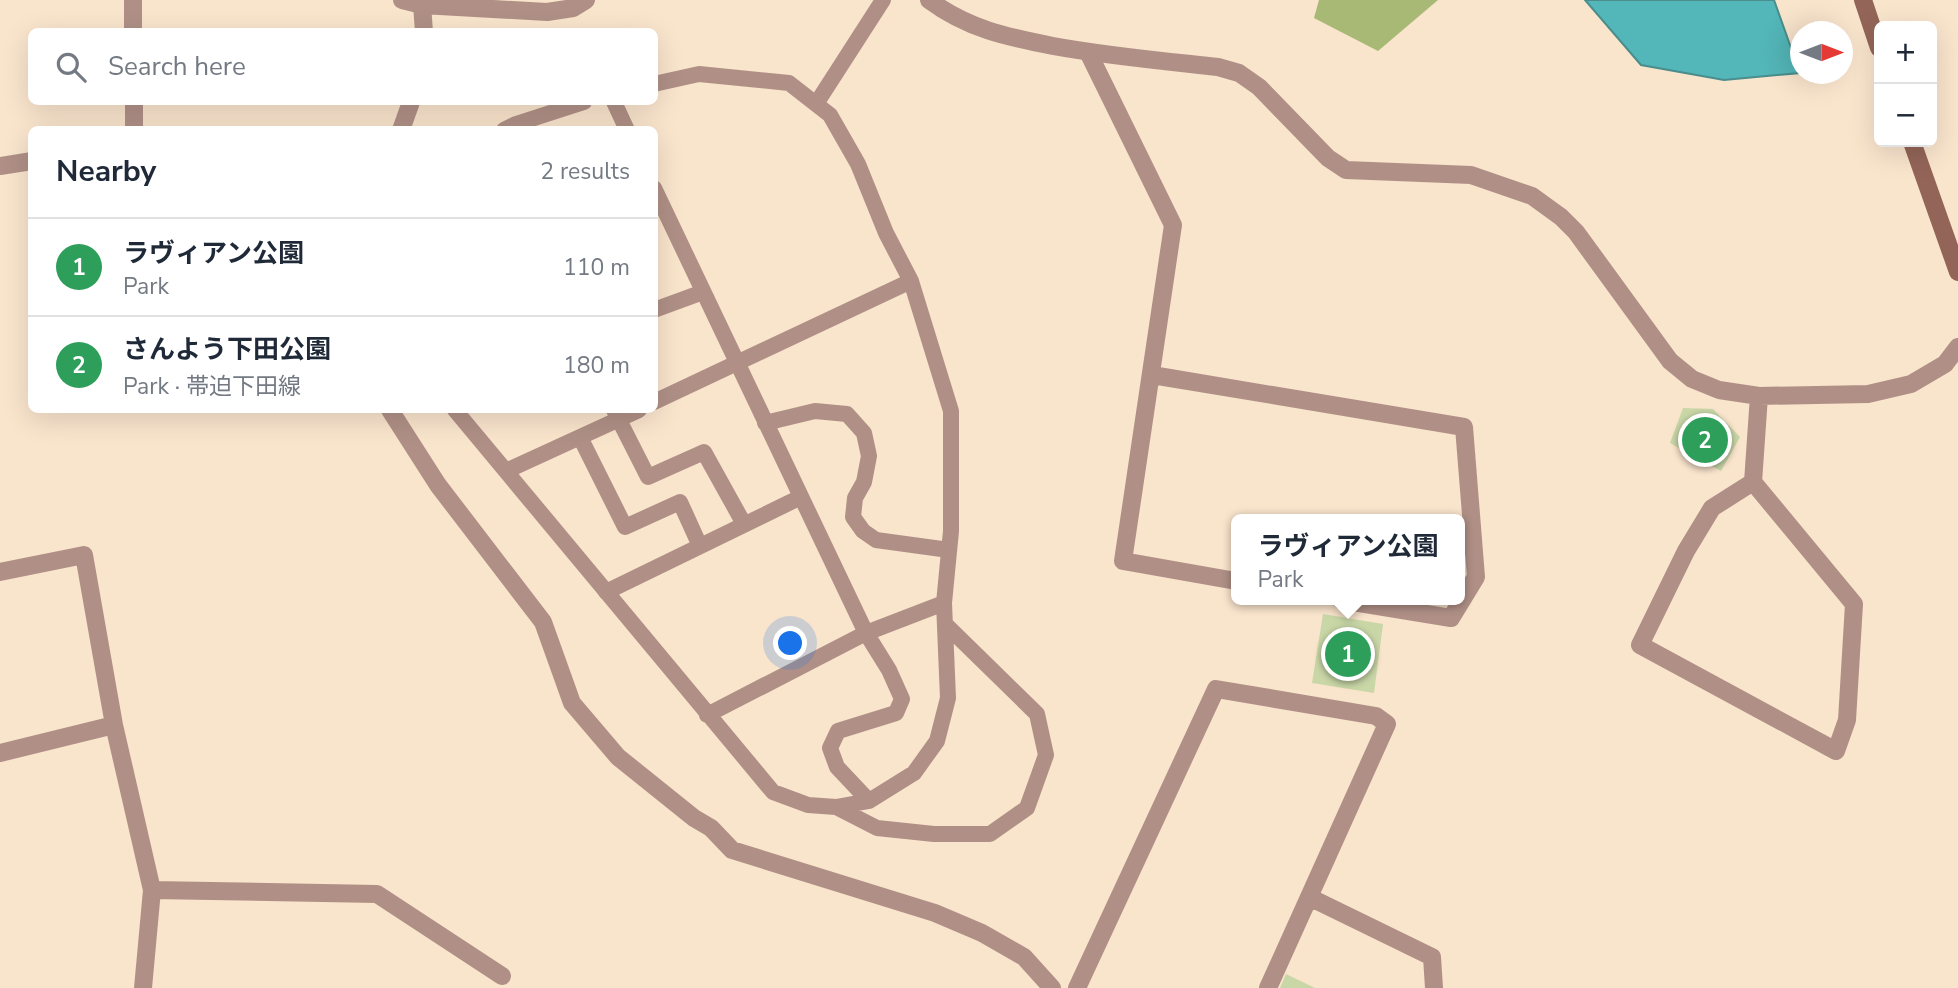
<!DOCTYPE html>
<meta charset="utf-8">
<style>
body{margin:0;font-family:"Nunito Sans","Noto Sans JP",sans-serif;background:#f2f2f3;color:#1f2937}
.controls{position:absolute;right:21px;top:21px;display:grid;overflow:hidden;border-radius:10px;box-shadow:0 7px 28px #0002}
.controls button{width:63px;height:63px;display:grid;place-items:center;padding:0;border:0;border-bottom:2px solid #e0e1e3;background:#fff;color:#1f2937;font:35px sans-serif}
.compass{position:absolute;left:1790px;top:21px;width:63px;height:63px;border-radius:50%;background:#fff;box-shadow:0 7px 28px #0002;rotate:90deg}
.you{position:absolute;left:791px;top:644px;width:24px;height:24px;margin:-18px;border:5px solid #fff;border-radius:50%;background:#1a73e8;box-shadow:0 0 0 10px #1a73e833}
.badge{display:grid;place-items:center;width:46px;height:46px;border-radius:50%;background:#0b8043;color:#fff;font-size:23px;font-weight:700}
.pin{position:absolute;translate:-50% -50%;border:4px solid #fff;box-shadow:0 2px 7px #0006}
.popup{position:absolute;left:1231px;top:514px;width:234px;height:91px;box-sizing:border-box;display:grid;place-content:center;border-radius:10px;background:#fff;filter:drop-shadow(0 2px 5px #0005);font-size:23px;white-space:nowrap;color:#747a83}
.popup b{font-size:26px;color:#1f2937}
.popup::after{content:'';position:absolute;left:50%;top:100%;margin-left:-14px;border:14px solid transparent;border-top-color:#fff}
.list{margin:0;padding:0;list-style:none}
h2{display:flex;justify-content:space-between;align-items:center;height:91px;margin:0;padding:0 28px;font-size:30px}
h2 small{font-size:23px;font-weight:400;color:#747a83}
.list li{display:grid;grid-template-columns:46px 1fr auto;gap:21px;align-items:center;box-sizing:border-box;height:98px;padding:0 28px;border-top:2px solid #e0e1e3}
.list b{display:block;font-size:26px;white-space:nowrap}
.list p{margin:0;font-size:23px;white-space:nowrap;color:#747a83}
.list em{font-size:23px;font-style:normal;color:#747a83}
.icon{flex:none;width:38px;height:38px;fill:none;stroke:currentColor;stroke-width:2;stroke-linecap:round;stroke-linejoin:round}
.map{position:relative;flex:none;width:1958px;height:988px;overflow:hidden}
.search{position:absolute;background:#fff;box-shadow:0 7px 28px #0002;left:28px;top:28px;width:630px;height:77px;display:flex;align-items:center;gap:18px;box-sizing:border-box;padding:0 24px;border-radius:10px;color:#747a83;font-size:26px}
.panel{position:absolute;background:#fff;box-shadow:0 7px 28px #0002;left:28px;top:126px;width:630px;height:287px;border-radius:10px}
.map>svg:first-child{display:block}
.green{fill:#c9d7a7}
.forest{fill:#a7b975}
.water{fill:#53b6b8;stroke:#4a8d8c;stroke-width:2}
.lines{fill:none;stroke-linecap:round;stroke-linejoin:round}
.service{stroke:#b09086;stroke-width:16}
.minor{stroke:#b09086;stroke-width:18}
.secondary{stroke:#936558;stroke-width:18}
</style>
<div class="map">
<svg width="1958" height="988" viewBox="0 0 1958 988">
<rect width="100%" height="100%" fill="#f9e4cc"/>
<path class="green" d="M1683,408l30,1 27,28 -19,34 -51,-28z
M1323,614l60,10 -9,69 -62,-10z
M1286,974l29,14h-35z"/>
<path class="forest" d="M1319,0h119l-60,51 -64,-33z"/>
<path class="water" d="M1585,0h189l26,73 -76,7 -83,-15z"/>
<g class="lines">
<path class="service" d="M614,102l13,28
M816,104l67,-104
M504,130l12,-6 68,-22
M654,188l212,445 23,37 13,29 -6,14 -58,18 -8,17 7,19 32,34
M654,310l49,-18
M654,402l257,-121
M455,410l318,382 35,13 28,2 33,-6 45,-28 23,-32 11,-43 -4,-95 7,-72v-120l-40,-130 -25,-48 -28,-69 -28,-49 -41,-32 -90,-9 -45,10
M614,410l34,67 56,-25 40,72
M765,423l50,-12 32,3 17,19 5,23 -5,26 -9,16 -2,19 10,14 13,9 73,10
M580,437l45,90 55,-25 20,44
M506,471l133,-61
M606,592l195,-95
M707,715l159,-82 78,-30
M836,807l41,21 57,6h56l37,-26 19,-53 -9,-41 -92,-90"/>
<path class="minor" d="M133,0v32
M402,0l20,5 125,7 26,-4 13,-8
M929,0c39,29 78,37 124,46 55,10 110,15 165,21l21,6 20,14 69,71 18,12 125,5 61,21 29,21 15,15 94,129 22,18 27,11 40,6 109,-2 43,-10 34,-20 13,-17
M422,5l2,27
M1088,52l85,173 -50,336 113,20
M134,102v28
M401,130l10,-28
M0,166l32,-5
M1152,375l312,52 12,150 -25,41 -110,-18
M390,410l48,75 105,137 29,81 46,54 76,61 17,10 21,22 203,63 47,20 42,24 28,31
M1753,482l-41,26 -26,43 -46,94 196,106 11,-31 7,-116 -101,-122 6,-86
M0,572l84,-17 30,170 38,165 -9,98
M0,753l114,-28
M152,890l225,4 125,82
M1309,897l123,60 2,31
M1077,988l139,-299 160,27 11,8 -119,264"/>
<path class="secondary" d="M1863,0l16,48
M1912,142l46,130"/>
</g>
</svg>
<div class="controls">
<button>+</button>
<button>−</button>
</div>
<svg class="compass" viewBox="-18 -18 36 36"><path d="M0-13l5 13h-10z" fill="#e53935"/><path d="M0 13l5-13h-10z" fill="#747a83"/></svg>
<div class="you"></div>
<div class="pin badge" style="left:1348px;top:654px;background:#2e9e5b">1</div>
<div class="popup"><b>ラヴィアン公園</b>Park</div>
<div class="pin badge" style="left:1705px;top:440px;background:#2e9e5b">2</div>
<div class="search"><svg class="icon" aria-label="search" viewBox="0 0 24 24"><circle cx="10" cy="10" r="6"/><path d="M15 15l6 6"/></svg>Search here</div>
<section class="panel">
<h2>Nearby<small>2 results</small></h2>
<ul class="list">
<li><span class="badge" style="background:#2e9e5b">1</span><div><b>ラヴィアン公園</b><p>Park</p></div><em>110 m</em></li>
<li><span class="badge" style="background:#2e9e5b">2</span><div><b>さんよう下田公園</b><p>Park · 帯迫下田線</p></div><em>180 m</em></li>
</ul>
</section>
</div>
